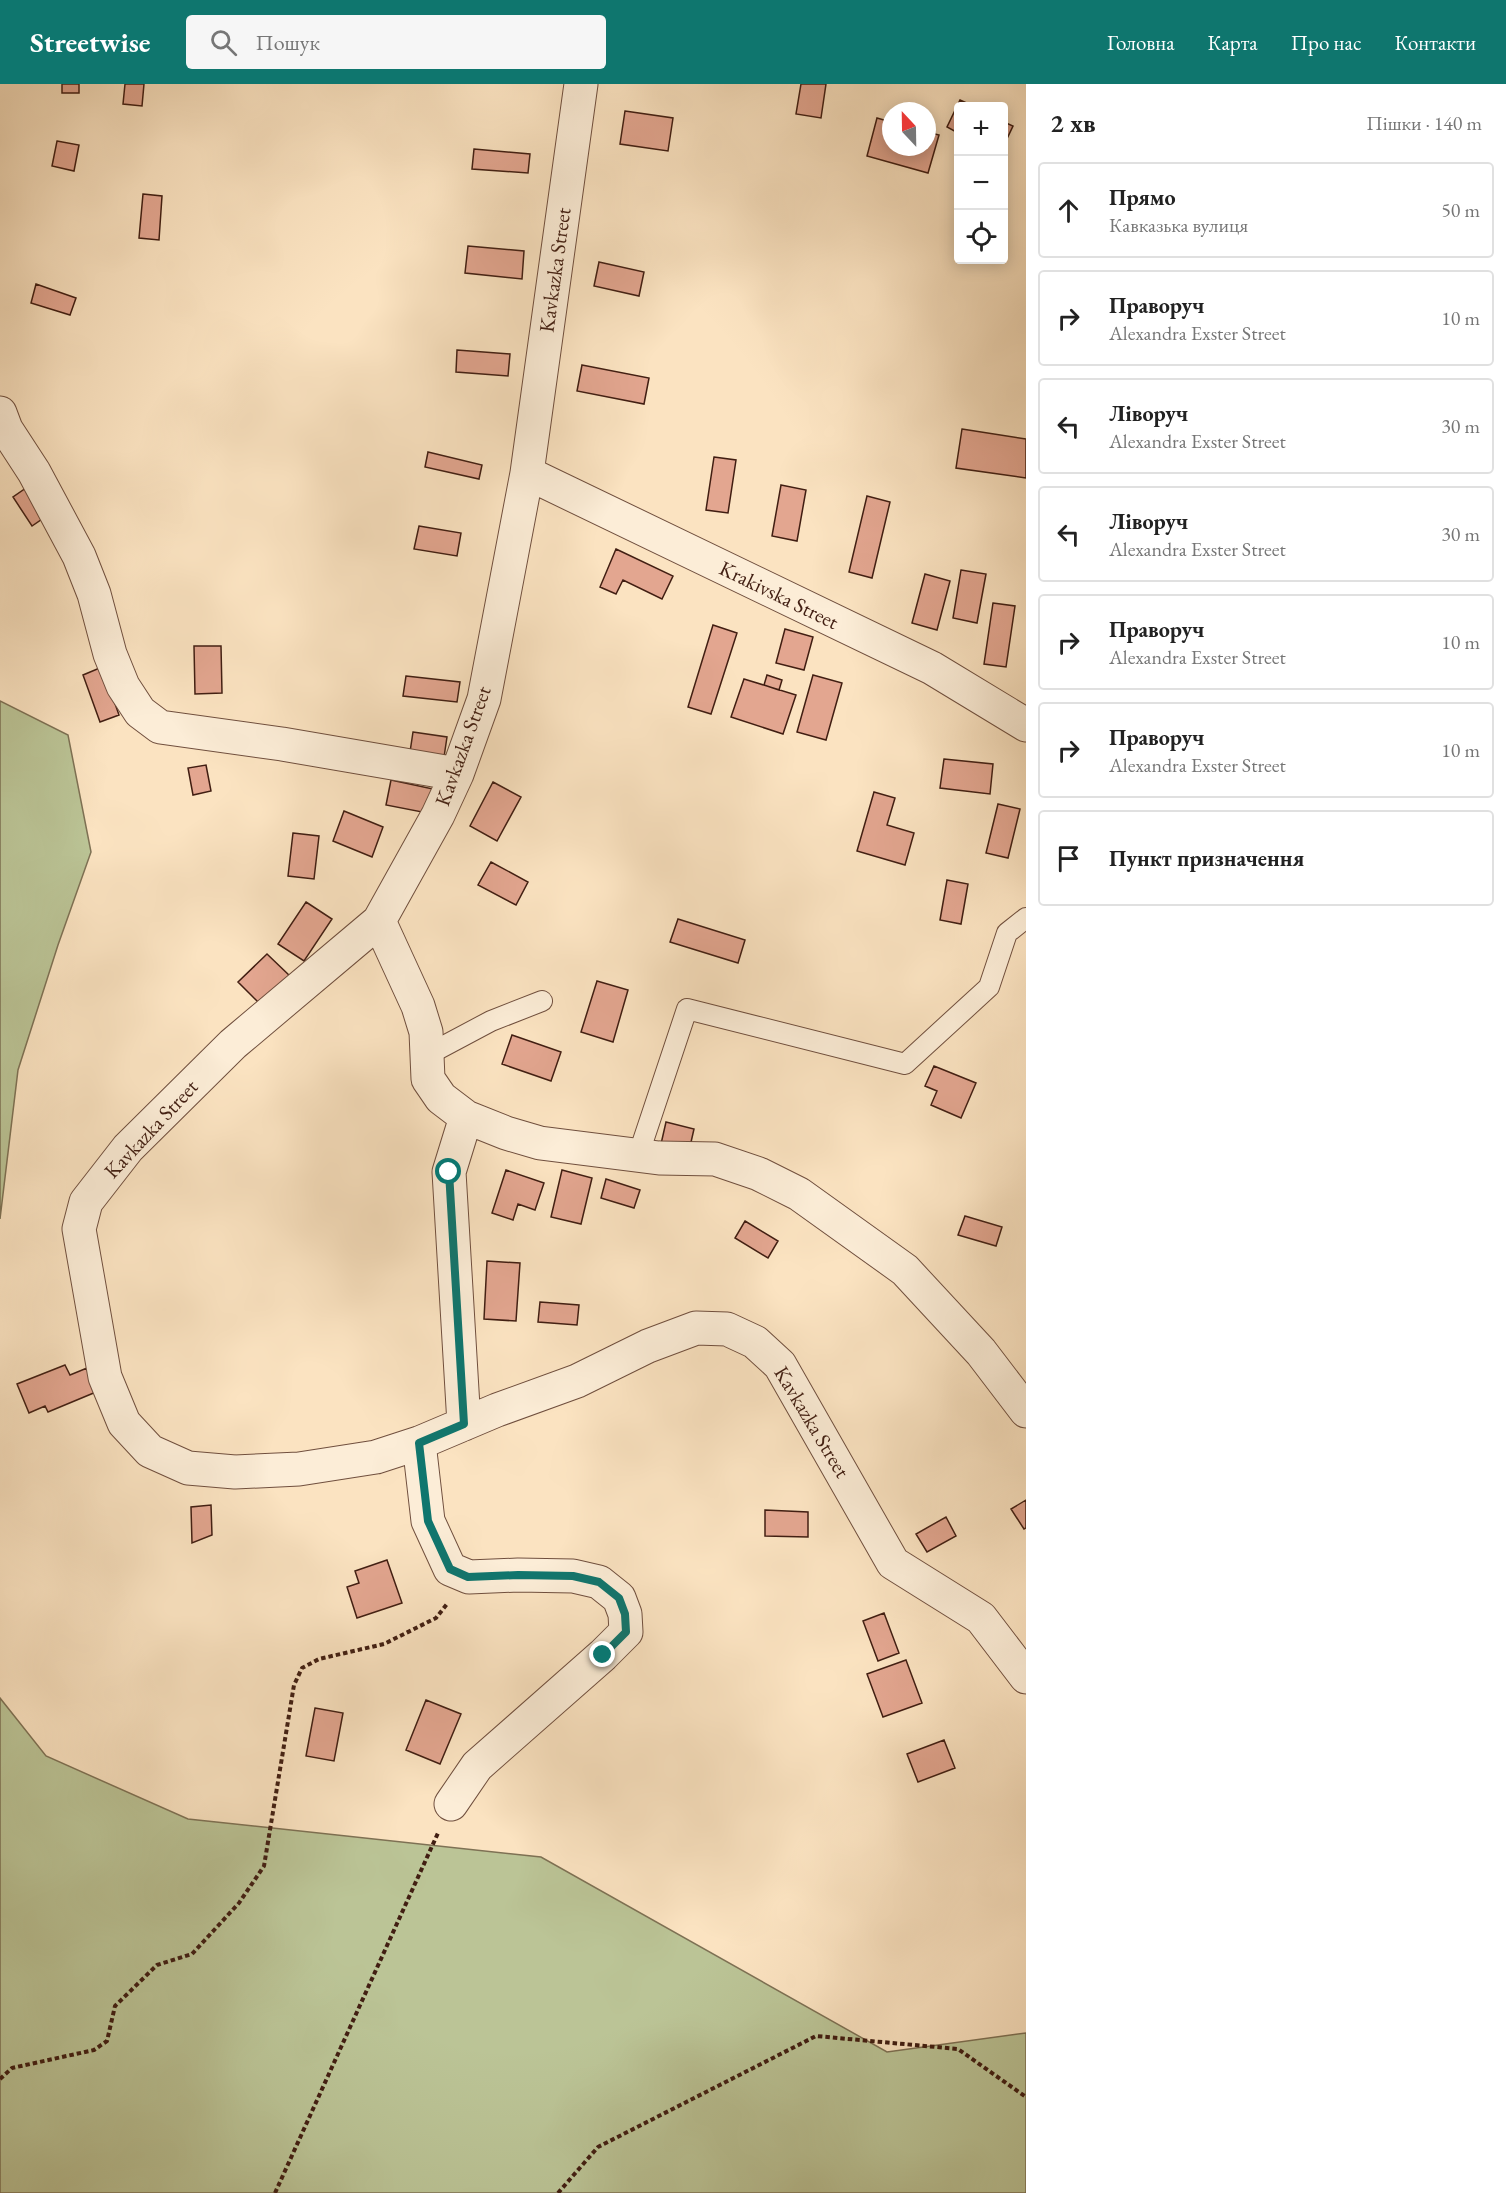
<!DOCTYPE html>
<html lang="uk">
<meta charset="utf-8">
<style>
body{margin:0;font-family:"EB Garamond",serif;background:#f6f6f6;color:#222}
.controls{position:absolute;right:18px;top:18px;display:grid;overflow:hidden;border-radius:6px;box-shadow:0 3px 15px #0003}
.controls button{width:54px;height:54px;display:grid;place-items:center;padding:0;border:0;border-bottom:2px solid #e0e0e0;background:#fff;color:#222;font:30px sans-serif}
.compass{position:absolute;left:882px;top:18px;width:54px;height:54px;border-radius:50%;background:#fff;box-shadow:0 3px 15px #0003;rotate:338deg}
.stop{position:absolute;width:18px;height:18px;margin:-14px;border:4px solid #0f766e;border-radius:50%;background:#fff}
.stop.end{background:#0f766e;border-color:#fff;box-shadow:0 2px 6px #0008}
.list{margin:0;padding:0;list-style:none}
h2{display:flex;justify-content:space-between;align-items:center;height:78px;margin:0;padding:0 24px;font-size:26px}
h2 small{font-size:20px;font-weight:400;color:#767676}
.list li{display:grid;grid-template-columns:39px 1fr auto;gap:18px;align-items:center;box-sizing:border-box;height:96px;margin:0 12px 12px;padding:0 12px;border:2px solid #e0e0e0;border-radius:6px}
.list b{display:block;font-size:22px;white-space:nowrap}
.list p{margin:0;font-size:20px;white-space:nowrap;color:#767676}
.list em{font-size:20px;font-style:normal;color:#767676}
.icon{flex:none;width:33px;height:33px;fill:none;stroke:currentColor;stroke-width:2;stroke-linecap:round;stroke-linejoin:round}
.map{position:relative;flex:none;width:1026px;height:2109px;overflow:hidden}
header{display:flex;align-items:center;gap:36px;box-sizing:border-box;height:84px;padding:0 30px;background:#0f766e;color:#fff}
header strong{font-size:28px}
nav{display:flex;gap:33px;margin-inline-start:auto;font-size:21px}
.search{width:420px;height:54px;background:#f6f6f6;display:flex;align-items:center;gap:15px;box-sizing:border-box;padding:0 21px;border-radius:6px;color:#767676;font-size:22px}
main{display:flex}
aside{flex:1;background:#fff}
.map>svg:first-child{display:block}
.green{fill:#bbc496;stroke:#7e7154;stroke-width:1.5}
.building{fill:#e3a690;stroke:#411e12;stroke-width:1.5}
.lines{fill:none;stroke-linecap:round;stroke-linejoin:round}
.lane-casing{stroke:#704f3e;stroke-width:22}
.street-casing{stroke:#704f3e;stroke-width:35}
.path{stroke:#411e12;stroke-width:4;stroke-dasharray:4.5 3;stroke-linecap:butt}
.lane{stroke:#fcedd7;stroke-width:20}
.street{stroke:#fcedd7;stroke-width:33}
.route{stroke:#0f766e;stroke-width:8}
.labels{text-anchor:middle;stroke-width:6;stroke-linejoin:round;paint-order:stroke}
.street-label{font-size:21px;fill:#411e12;stroke:#fcedd7}
</style>
<header>
<strong>Streetwise</strong>
<div class="search"><svg class="icon" aria-label="search" viewBox="0 0 24 24"><circle cx="10" cy="10" r="6"/><path d="M15 15l6 6"/></svg>Пошук</div>
<nav><a>Головна</a><a>Карта</a><a>Про нас</a><a>Контакти</a></nav>
</header>
<main>
<div class="map">
<svg width="1026" height="2109" viewBox="0 0 1026 2109">
<rect width="100%" height="100%" fill="#fbe3c1"/>
<filter id="stains"><feTurbulence type="fractalNoise" baseFrequency=".00333" numOctaves="4"/><feColorMatrix values="0 0 0 0 .2 0 0 0 0 .09 0 0 0 0 .02 0 0 0 .5 -.17"/></filter>
<radialGradient id="worn" r=".72"><stop offset=".6" stop-color="#630" stop-opacity="0"/><stop offset="1" stop-color="#630" stop-opacity=".3"/></radialGradient>
<path class="green" d="M0,617l68,34 23,117 -33,93 -40,125 -18,149z
M0,1614l46,58 142,63 353,38 346,195 139,-19v160h-1026z"/>
<path class="building" d="M62,0h17v9h-17z
M125,0h19l-2,22 -19,-2z
M801,0h25l-5,34 -25,-4z
M960,16l13,6h-15v27l-11,-6z
M625,27l48,7 -5,33 -48,-7z
M877,34l14,4v25h36v-15l12,3 -11,38 -61,-17z
M1004,38l9,4 -9,19z
M57,57l22,4 -5,26 -22,-5z
M474,65l56,5 -2,19 -56,-4z
M143,110l19,2 -3,44 -20,-2z
M468,162l56,5 -2,28 -57,-6z
M599,178l45,10 -5,24 -45,-10z
M36,200l40,14 -6,17 -39,-12z
M457,266l53,4 -2,22 -52,-4z
M582,281l67,13 -5,26 -67,-13z
M962,345l64,10v39l-70,-10z
M428,368l54,13 -3,14 -54,-12z
M714,373l22,3 -8,53 -22,-3z
M781,401l25,5 -9,51 -25,-5z
M26,404l19,29 -13,9 -19,-29z
M867,412l23,6 -18,76 -23,-6z
M419,442l42,7 -4,23 -43,-7z
M616,465l57,27 -11,23 -39,-19 -7,14 -16,-7z
M961,486l25,4 -9,49 -24,-5z
M925,490l25,7 -13,49 -25,-7z
M993,519l22,3 -9,61 -22,-3z
M713,541l24,8 -26,81 -23,-7z
M785,545l28,8 -9,33 -28,-7z
M194,562h27l1,47 -27,1z
M102,583l17,48 -19,7 -17,-47z
M767,591l15,5 -3,10 -15,-5z
M813,591l29,8 -16,57 -29,-8z
M406,592l54,6 -3,20 -54,-6z
M744,595l52,16 -13,39 -52,-17z
M413,648l34,5 -3,20 -34,-5z
M944,675l49,5 -3,30 -50,-6z
M206,681l5,26 -18,4 -5,-27z
M391,696l42,9 -6,24 -41,-8z
M493,698l28,15 -24,44 -27,-15z
M874,708l21,6 -8,27 27,8 -9,32 -48,-14z
M998,720l22,5 -12,49 -22,-5z
M344,727l39,16 -11,30 -39,-16z
M293,749l26,3 -5,43 -26,-3z
M491,778l37,20 -12,23 -38,-20z
M947,796l21,4 -7,40 -21,-4z
M306,818l26,17 -28,42 -26,-17z
M678,835l67,21 -7,23 -68,-21z
M267,870l24,23 -29,29 -24,-24z
M597,897l31,9 -15,52 -32,-10z
M512,951l49,17 -10,29 -49,-17z
M934,982l42,17 -15,35 -30,-13 6,-14 -12,-5z
M666,1038l28,7 -5,22 -28,-7z
M506,1086l38,13 -9,27 -17,-6 -5,16 -21,-7z
M562,1086l30,8 -11,46 -30,-7z
M606,1095l34,11 -6,18 -33,-10z
M965,1132l37,11 -6,19 -38,-11z
M745,1137l33,20 -10,17 -33,-20z
M487,1177l33,2 -4,58 -32,-2z
M540,1218l39,3 -2,20 -39,-3z
M65,1281l5,10 17,-7 9,24 -48,20 -3,-6 -16,7 -12,-29z
M1026,1416v28l-2,1 -13,-20z
M211,1421l1,30 -20,8 -1,-36z
M765,1426l43,2v25l-43,-1z
M946,1433l10,19 -29,16 -11,-18z
M387,1476l15,43 -45,15 -10,-31 12,-4 -4,-12z
M884,1529l15,40 -21,8 -15,-40z
M906,1576l16,43 -39,14 -16,-43z
M426,1616l35,14 -21,50 -34,-14z
M315,1624l28,5 -9,48 -28,-5z
M944,1656l11,28 -37,14 -11,-28z"/>
<g class="lines">
<defs>
<path id="lane" d="M429,970l62,-33 51,-20
M638,1072l49,-147 218,55 84,-77 18,-54 19,-15"/>
<path id="street" d="M581,0l-54,389 -43,226 -27,75 -19,41 -59,106 -146,123 -105,104 -42,54 -7,27 26,148 19,46 26,28 38,17 47,4 64,-3 77,-12 43,-14 78,-33 80,-29 71,-35 48,-18 31,1 28,13 25,23 113,198 88,55 45,59
M0,329l6,16 28,43 45,84 15,38 16,60 13,32 17,26 20,15 122,17 175,30
M527,389l405,195 94,57
M379,837l39,85 8,26 2,47 13,19 25,19 40,16 34,10 119,15 56,1 44,15 40,20 106,76 76,82 45,59
M464,1340l-15,-252 17,-55
M419,1359l9,78 22,48 19,8 49,-2 55,1 26,6 20,16 6,16 1,18 -23,23 -126,111 -26,38"/>
</defs>
<use href="#lane" class="lane-casing"/>
<use href="#street" class="street-casing"/>
<path class="path" d="M0,1995l12,-11 82,-18 13,-9 8,-35 42,-41 35,-11 47,-51 25,-37 30,-181 8,-17 17,-9 65,-15 52,-26 11,-14
M275,2109l163,-360
M558,2109l40,-46 218,-111 142,13 68,48"/>
<use href="#lane" class="lane"/>
<use href="#street" class="street"/>
</g>
<g class="lines">
<path class="route" d="M449,1088l15,252 -45,19 9,78 22,48 18,8 50,-2 55,1 26,6 20,16 6,16 1,18 -23,23"/>
</g>
<g class="labels">
<g class="street-label">
<text transform="translate(555 186) rotate(-82)" y="7">Kavkazka Street</text>
<text transform="translate(779 511) rotate(26)" y="7">Krakivska Street</text>
<text transform="translate(463 662) rotate(-70)" y="7">Kavkazka Street</text>
<text transform="translate(151 1045) rotate(-47)" y="7">Kavkazka Street</text>
<text transform="translate(812 1338) rotate(59)" y="7">Kavkazka Street</text>
</g>
</g>
<rect width="100%" height="100%" filter="url(#stains)"/>
<rect width="100%" height="100%" fill="url(#worn)"/>
</svg>
<div class="controls">
<button>+</button>
<button>−</button>
<button><svg class="icon" aria-label="locate" viewBox="0 0 24 24"><circle cx="12" cy="12" r="6"/><path d="M12 2v4M12 18v4M2 12h4M18 12h4"/></svg></button>
</div>
<svg class="compass" viewBox="-18 -18 36 36"><path d="M0-13l5 13h-10z" fill="#e53935"/><path d="M0 13l5-13h-10z" fill="#767676"/></svg>
<div class="stop" style="left:449px;top:1088px"></div>
<div class="stop end" style="left:603px;top:1571px"></div>
</div>
<aside>
<h2>2 хв<small>Пішки · 140 m</small></h2>
<ul class="list">
<li><svg class="icon" aria-label="ahead" viewBox="0 0 24 24"><path d="M12 20V5M6 11l6-6 6 6"/></svg><div><b>Прямо</b><p>Кавказька вулиця</p></div><em>50 m</em></li>
<li><svg class="icon" aria-label="right" viewBox="0 0 24 24"><path d="M7 20v-9h11M14 6l5 5-5 5"/></svg><div><b>Праворуч</b><p>Alexandra Exster Street</p></div><em>10 m</em></li>
<li><svg class="icon" aria-label="left" viewBox="0 0 24 24"><path d="M17 20v-9H6M10 6l-5 5 5 5"/></svg><div><b>Ліворуч</b><p>Alexandra Exster Street</p></div><em>30 m</em></li>
<li><svg class="icon" aria-label="left" viewBox="0 0 24 24"><path d="M17 20v-9H6M10 6l-5 5 5 5"/></svg><div><b>Ліворуч</b><p>Alexandra Exster Street</p></div><em>30 m</em></li>
<li><svg class="icon" aria-label="right" viewBox="0 0 24 24"><path d="M7 20v-9h11M14 6l5 5-5 5"/></svg><div><b>Праворуч</b><p>Alexandra Exster Street</p></div><em>10 m</em></li>
<li><svg class="icon" aria-label="right" viewBox="0 0 24 24"><path d="M7 20v-9h11M14 6l5 5-5 5"/></svg><div><b>Праворуч</b><p>Alexandra Exster Street</p></div><em>10 m</em></li>
<li><svg class="icon" aria-label="arrive" viewBox="0 0 24 24"><path d="M6 21V4h12l-3 4 3 4H6"/></svg><div><b>Пункт призначення</b></div></li>
</ul>
</aside>
</main>
